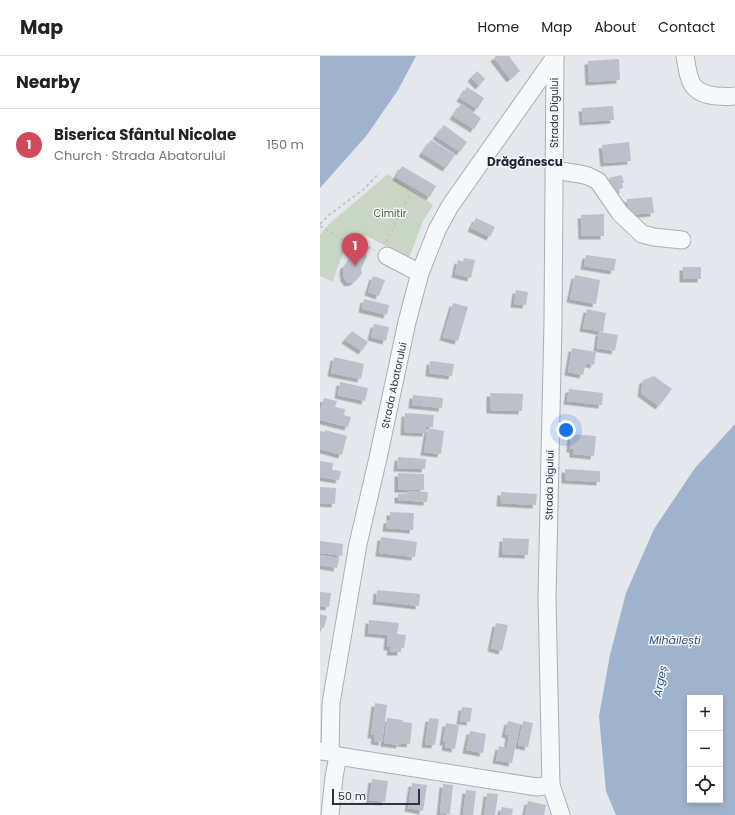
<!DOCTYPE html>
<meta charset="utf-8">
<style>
body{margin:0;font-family:Poppins,sans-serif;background:#f2f2f2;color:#222}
.controls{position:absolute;right:12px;bottom:12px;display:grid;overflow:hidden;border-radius:0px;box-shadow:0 2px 6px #0003}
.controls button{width:36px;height:36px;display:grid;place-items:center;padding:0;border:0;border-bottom:1px solid #e0e0e0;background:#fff;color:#222;font:20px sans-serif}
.scale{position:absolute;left:12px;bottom:10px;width:88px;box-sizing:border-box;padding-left:4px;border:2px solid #2b3445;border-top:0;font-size:11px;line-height:14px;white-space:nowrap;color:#2b3445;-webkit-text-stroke:3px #f4f6f9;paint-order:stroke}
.you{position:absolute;left:246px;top:374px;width:14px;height:14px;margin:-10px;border:3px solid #fff;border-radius:50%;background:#1a73e8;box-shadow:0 0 0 6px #1a73e833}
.badge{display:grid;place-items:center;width:26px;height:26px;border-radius:50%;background:#d1495b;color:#fff;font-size:13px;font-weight:700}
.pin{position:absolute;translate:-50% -33px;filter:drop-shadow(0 1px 2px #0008)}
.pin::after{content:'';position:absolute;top:21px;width:14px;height:12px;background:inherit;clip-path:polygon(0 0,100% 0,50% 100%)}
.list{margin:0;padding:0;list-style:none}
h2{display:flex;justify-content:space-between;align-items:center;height:52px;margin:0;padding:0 16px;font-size:17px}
h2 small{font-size:13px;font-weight:400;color:#767676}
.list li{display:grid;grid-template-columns:26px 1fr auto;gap:12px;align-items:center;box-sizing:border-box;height:72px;padding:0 16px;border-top:1px solid #e0e0e0}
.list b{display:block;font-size:15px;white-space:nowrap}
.list p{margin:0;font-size:13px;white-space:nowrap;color:#767676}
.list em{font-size:13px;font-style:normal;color:#767676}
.icon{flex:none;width:22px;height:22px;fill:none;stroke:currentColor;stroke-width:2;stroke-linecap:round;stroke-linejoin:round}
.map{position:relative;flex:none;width:415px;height:759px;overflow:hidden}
header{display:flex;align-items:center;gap:24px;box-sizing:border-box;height:56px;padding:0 20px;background:#fff;border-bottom:1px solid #e0e0e0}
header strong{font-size:19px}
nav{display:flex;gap:22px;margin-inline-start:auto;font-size:14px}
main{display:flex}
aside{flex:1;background:#fff}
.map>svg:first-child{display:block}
.green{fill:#c9d6c5}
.water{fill:#9fb4cc;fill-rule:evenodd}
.building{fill:#bbc0ca;filter:url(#shadow)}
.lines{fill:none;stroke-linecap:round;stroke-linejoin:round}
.minor-casing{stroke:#a9aeb7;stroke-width:19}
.path{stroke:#c2c5cb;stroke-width:2;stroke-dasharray:3 3;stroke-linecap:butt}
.minor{stroke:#f7f8fa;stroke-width:17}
.labels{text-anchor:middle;stroke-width:3;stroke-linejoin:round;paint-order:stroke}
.street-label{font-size:10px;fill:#2b3445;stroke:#f4f6f9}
.park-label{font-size:10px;fill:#3f6138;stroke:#f4f6f9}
.water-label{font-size:11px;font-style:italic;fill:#34527a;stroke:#f4f6f9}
.quarter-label{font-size:12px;font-weight:bold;fill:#1d2536;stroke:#f4f6f9}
</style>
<header>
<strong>Map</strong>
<nav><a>Home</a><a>Map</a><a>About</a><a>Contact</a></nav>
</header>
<main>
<aside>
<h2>Nearby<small></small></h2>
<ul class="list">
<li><span class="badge">1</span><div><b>Biserica Sfântul Nicolae</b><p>Church · Strada Abatorului</p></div><em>150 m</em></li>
</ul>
</aside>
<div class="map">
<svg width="415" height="759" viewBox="0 0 415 759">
<defs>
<filter id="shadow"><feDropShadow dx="-3.5" dy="3.5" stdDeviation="0" flood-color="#0004"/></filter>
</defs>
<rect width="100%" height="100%" fill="#e4e7ec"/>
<path class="green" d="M68,118l45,31 -10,16 -14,37 -42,-22 -7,-1c-16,11 -22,29 -27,47l-13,-6v-41l10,-12z"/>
<path class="water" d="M0,0h96l-18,34 -31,45 -47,53z
M415,368v391h-119l-10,-24 -7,-75 11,-61 16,-62 28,-64 41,-61zM370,642h30v102h-30z"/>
<path class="building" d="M176,0h13l11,15 -10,8 -16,-21z
M299,3l1,21 -31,2 -1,-21z
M157,15l8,8 -6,7 -8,-8z
M147,31l17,11 -7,11 -17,-11z
M141,48l20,14 -7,11 -21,-13z
M293,50l1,14 -31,2 -1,-14z
M124,69l23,17 -7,10 -24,-16z
M111,84l24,15 -9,13 -24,-15z
M309,86l2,19 -27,2 -2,-18z
M82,110l34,20 -6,11 -34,-20z
M302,119l2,8h-2l1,5 -4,1 1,4 -7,2 -4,-17z
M332,141l2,16 -26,2 -1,-16z
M284,158v22h-22l-1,-21z
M156,162l19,9 -5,10 -19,-9z
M35,194l7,1 5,5 -6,13 1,4 -2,3 -6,6 -6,1 -4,-5 -1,-9 1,-4 4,-2z
M266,199l30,4 -2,12 -30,-5z
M144,202l11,2 -4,18 -16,-4 3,-14 5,2z
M363,211h18v12h-18z
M255,219l25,5 -4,24 -26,-5z
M53,220l12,4 -6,16 -11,-4z
M196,234l12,2 -2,13 -12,-1z
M44,243l25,6 -2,10 -25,-6z
M133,247l15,4 -10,34 -15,-4z
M267,253l19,4 -3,19 -20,-4z
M54,268l15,3 -3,14 -15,-4z
M32,275l16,11 -6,9 -17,-11z
M279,276l19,3 -3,16 -18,-3z
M252,292l24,4 -2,13 -8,-2 -3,12 -15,-3z
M14,301l30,7 -3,15 -30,-6z
M110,305l24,3 -2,12 -23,-3z
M334,320l18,13 -13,17 -18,-13 2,-13z
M20,326l28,6 -3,13 -27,-6z
M249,333l34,4 -1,12 -35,-4z
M170,337l33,1 -1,17 -32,-1z
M93,339l30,3 -1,10 -30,-3z
M4,342l13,3 -2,6 10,2 -1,6 7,2 -3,10 -28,-7v-8z
M85,357l29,2 -1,12h-7v6l-22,-1z
M108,372l16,3 -3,23 -17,-2z
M5,374l22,6 -5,19 -22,-6v-18l5,1z
M251,378l25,2 -2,20 -21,-2v-5h-3z
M78,401l28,2 -1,10 -28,-1z
M0,405l13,2 -1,7 9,1 -2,9 -19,-3z
M245,413l35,2v11l-35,-2z
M78,417l26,1v16l-26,-1z
M0,431l16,1 -1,16 -15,-1z
M88,435l20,1 -1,10 -29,-2v-6h9z
M181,436l36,2 -1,11 -36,-2z
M70,456l24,1 -1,17 -27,-2 1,-8h3z
M61,481l36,5 -2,15 -36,-4z
M183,482l26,1 -1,16 -26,-1z
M0,485l23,3 -1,12 -22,-3z
M0,499l19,3 -2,10 -17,-3z
M57,534l43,4 -1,12 -43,-5z
M0,536l11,1 -2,14 -9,-1z
M0,558l7,2 -3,12 -4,-1z
M49,564l30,3 -2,11 9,1 -2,13h-3v4h-11l1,-5h-4l1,-12 -20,-2z
M176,567l12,2 -6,26 -11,-3z
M55,647l12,2 -5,37 -8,-1 1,-6h-4z
M142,651l10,1 -2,14 -10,-1z
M67,662l16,2 -3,25 -16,-2z
M109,662l10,1 -4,26 -10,-1z
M188,665l12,3 -8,39 -16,-3 3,-14 8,2 2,-13 -4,-1z
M203,665l10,2 -5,24 -10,-2z
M83,666l9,1 -2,21 -9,-1z
M126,667l13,2 -4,24 -10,-2 1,-5h-3z
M150,675l16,3 -3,19 -17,-3z
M52,723l16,2 -3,21 -16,-2z
M92,727l15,2 -4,26 -15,-3z
M123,728l10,1 -3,29 -10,-1z
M146,734l10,1 -3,24h-10z
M167,737l11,1 -3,21h-11z
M208,745l18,4 -2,10h-19z
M182,751l11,2 -1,6h-12z"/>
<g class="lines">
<defs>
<g id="minor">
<path d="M365,0c4,23 4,37 31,40 6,0 13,1 19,0"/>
<path d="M235,2l-2,263 -6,276 4,188 10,30"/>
<path d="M234,114l26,4 8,2 10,5 22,32 22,21 12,3 28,3"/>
<path d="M67,200l33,17"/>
<path d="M0,695l10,1 8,4 199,31 14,-2"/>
<path id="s1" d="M10,696l1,-49 27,-159 20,-86 29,-136 13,-49 17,-43 13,-24 105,-149"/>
<path d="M10,759l4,-38 4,-21"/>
</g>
</defs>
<use href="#minor" class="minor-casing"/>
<path class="path" d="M0,168l9,-9 35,-26 15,-16
M0,170l30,18 10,-1 14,7
M66,186l23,-46"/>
<use href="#minor" class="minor"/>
</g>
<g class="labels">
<g class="street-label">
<text transform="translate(234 57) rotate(-90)" y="4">Strada Digului</text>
<text dy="4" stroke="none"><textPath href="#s1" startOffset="373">Strada Abatorului</textPath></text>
<text transform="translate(229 429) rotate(-89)" y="4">Strada Digului</text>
</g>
<g class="park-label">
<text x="70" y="161">Cimitir</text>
</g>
<g class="water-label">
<text x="355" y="588">Mihăilești</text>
<text transform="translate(340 625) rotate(-78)" y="4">Argeș</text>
</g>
<g class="quarter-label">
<text x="205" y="110">Drăgănescu</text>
</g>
</g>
</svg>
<div class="controls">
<button>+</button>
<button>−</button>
<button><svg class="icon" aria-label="locate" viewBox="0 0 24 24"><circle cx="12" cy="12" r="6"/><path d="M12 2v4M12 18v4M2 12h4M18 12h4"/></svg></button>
</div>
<div class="scale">50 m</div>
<div class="you"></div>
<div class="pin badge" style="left:35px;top:210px">1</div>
</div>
</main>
